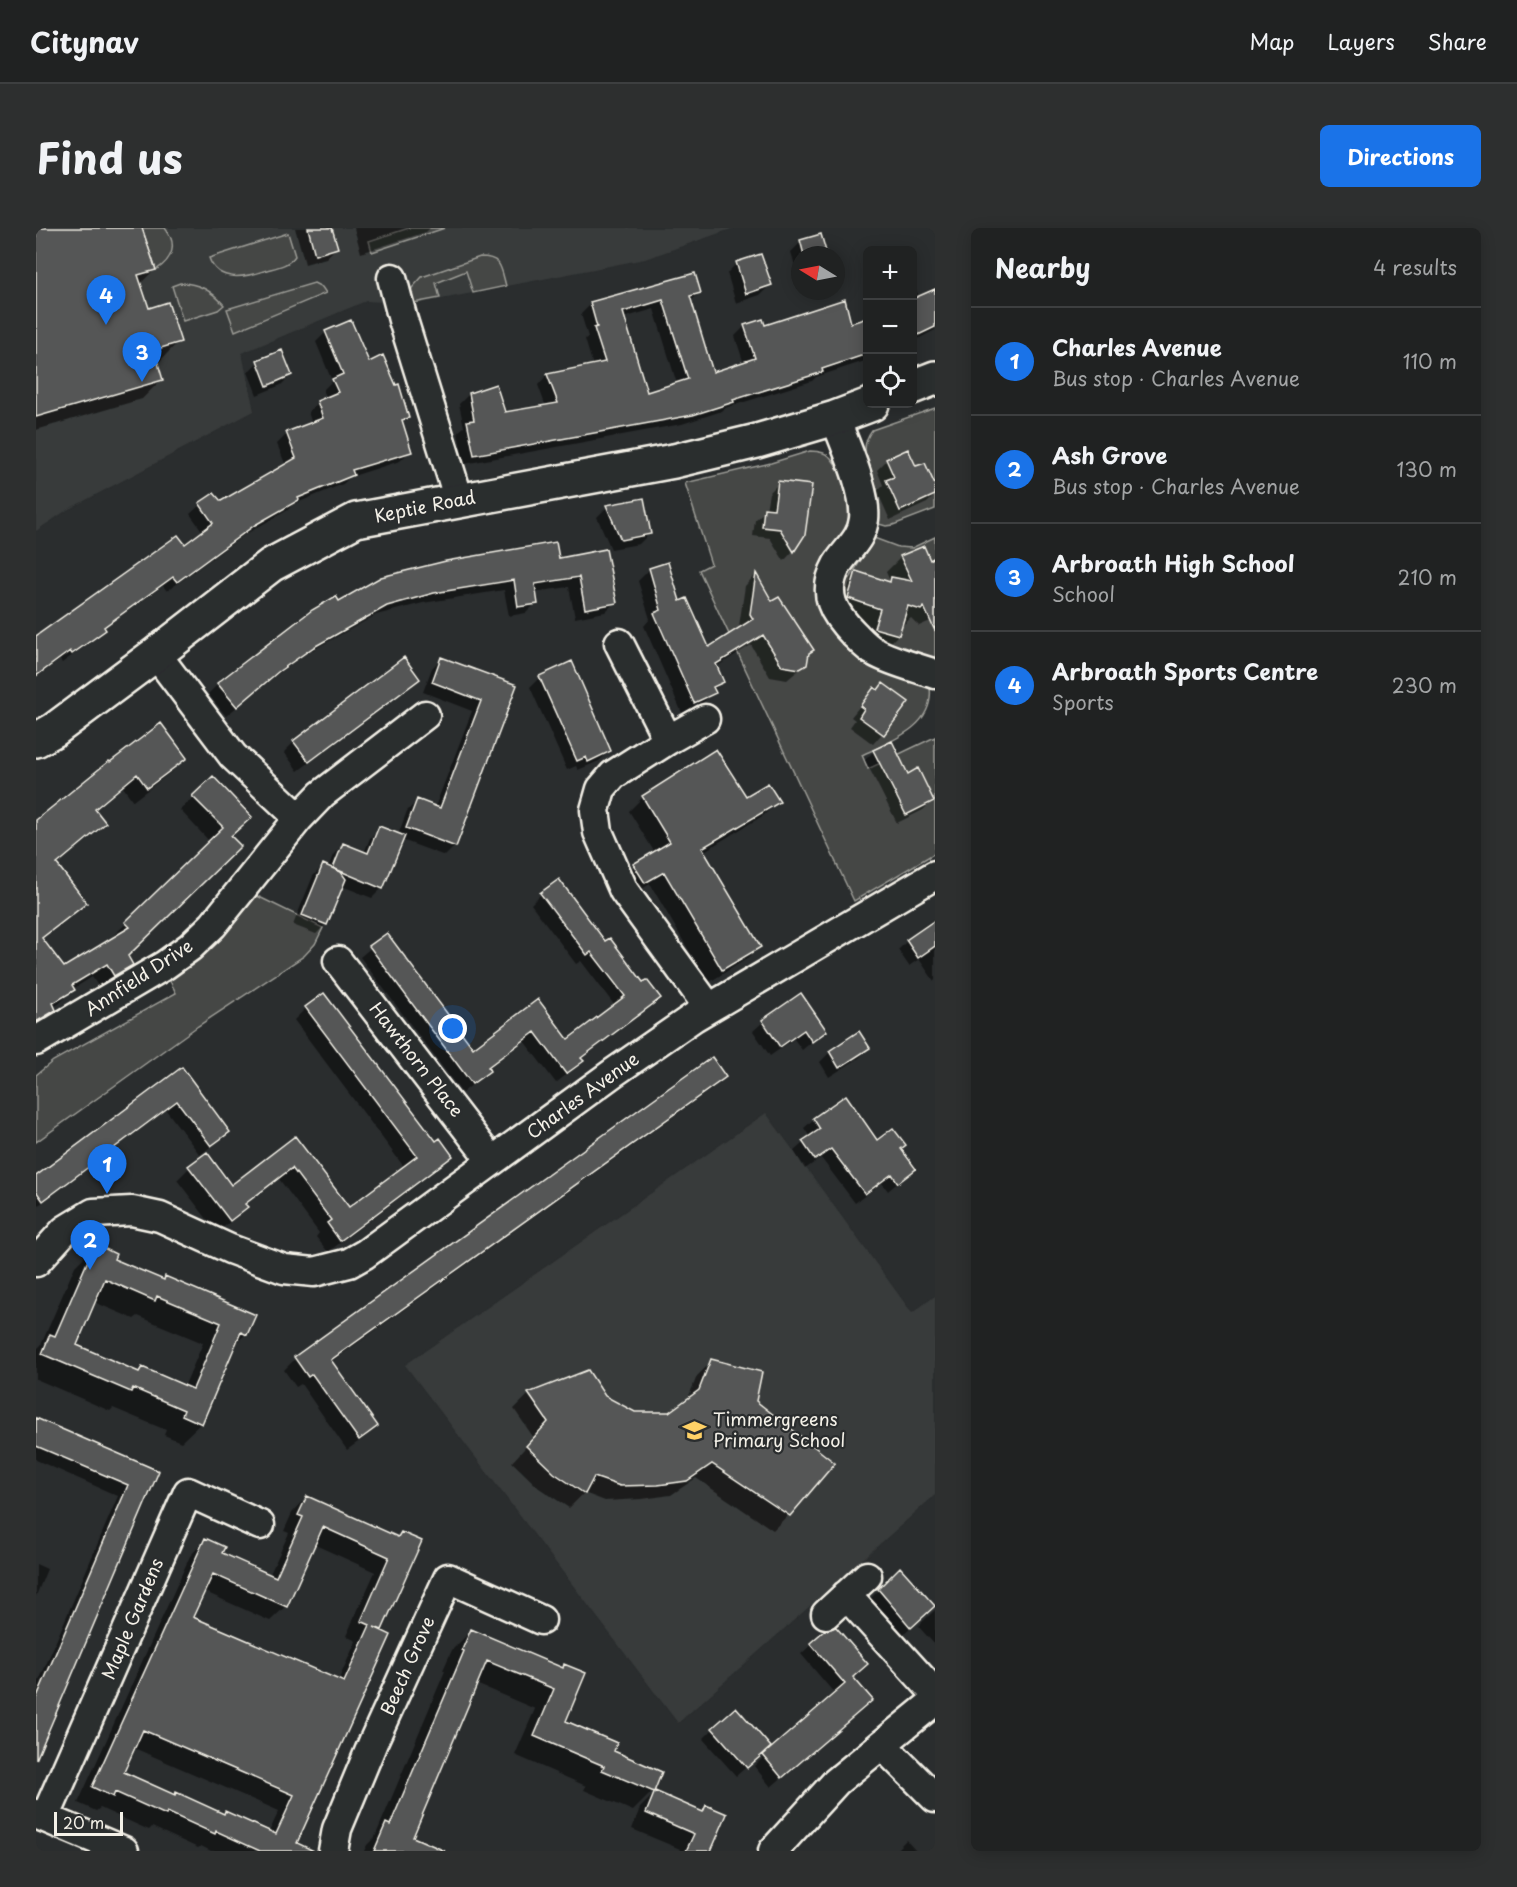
<!DOCTYPE html>
<meta charset="utf-8">
<style>
body{margin:0;font-family:"Playpen Sans",sans-serif;background:#2d2f2f;color:#f1f3f6}
.controls{position:absolute;right:18px;top:18px;display:grid;overflow:hidden;border-radius:9px;box-shadow:0 3px 15px #0003}
.controls button{width:54px;height:54px;display:grid;place-items:center;padding:0;border:0;border-bottom:2px solid #3d3f40;background:#202222;color:#f1f3f6;font:30px sans-serif}
.compass{position:absolute;left:755px;top:18px;width:54px;height:54px;border-radius:50%;background:#202222;box-shadow:0 3px 15px #0003;rotate:280deg}
.scale{position:absolute;left:18px;bottom:15px;width:69px;box-sizing:border-box;padding-left:6px;border:3px solid #f4f1e8;border-top:0;font-size:16px;line-height:21px;white-space:nowrap;color:#f4f1e8;-webkit-text-stroke:4px #2a2d2e;paint-order:stroke}
.you{position:absolute;left:417px;top:801px;width:21px;height:21px;margin:-15px;border:4px solid #fff;border-radius:50%;background:#1a73e8;box-shadow:0 0 0 9px #1a73e833}
.badge{display:grid;place-items:center;width:39px;height:39px;border-radius:50%;background:#1a73e8;color:#fff;font-size:20px;font-weight:700}
.pin{position:absolute;translate:-50% -50px;filter:drop-shadow(0 2px 3px #0008)}
.pin::after{content:'';position:absolute;top:32px;width:21px;height:18px;background:inherit;clip-path:polygon(0 0,100% 0,50% 100%)}
.list{margin:0;padding:0;list-style:none}
h2{display:flex;justify-content:space-between;align-items:center;height:78px;margin:0;padding:0 24px;font-size:26px}
h2 small{font-size:20px;font-weight:400;color:#a2a4a5}
.list li{display:grid;grid-template-columns:39px 1fr auto;gap:18px;align-items:center;box-sizing:border-box;height:108px;padding:0 24px;border-top:2px solid #3d3f40}
.list b{display:block;font-size:22px;white-space:nowrap}
.list p{margin:0;font-size:20px;white-space:nowrap;color:#a2a4a5}
.list em{font-size:20px;font-style:normal;color:#a2a4a5}
.icon{flex:none;width:33px;height:33px;fill:none;stroke:currentColor;stroke-width:2;stroke-linecap:round;stroke-linejoin:round}
.map{position:relative;flex:none;width:899px;height:1623px;overflow:hidden;border-radius:9px}
header{display:flex;align-items:center;gap:36px;box-sizing:border-box;height:84px;padding:0 30px;background:#202222;border-bottom:2px solid #3d3f40}
header strong{font-size:28px}
nav{display:flex;gap:33px;margin-inline-start:auto;font-size:21px}
.intro{display:flex;align-items:center;justify-content:space-between;box-sizing:border-box;height:144px;padding:0 36px}
h1{margin:0;font-size:42px}
.button{padding:15px 27px;border-radius:9px;background:#1a73e8;color:#fff;font-size:21px;font-weight:700}
main{display:flex;gap:36px;padding:0 36px}
aside{flex:1;background:#202222;border-radius:9px;box-shadow:0 3px 15px #0003}
.map>svg:first-child{display:block}
.built{fill:#373a3a}
.green{fill:#444645;stroke:#9c9c96;stroke-width:1.5}
.shadow{fill:#0007;fill-rule:evenodd}
.building{fill:#555756;stroke:#f4f1e8;stroke-width:1.5;fill-rule:evenodd}
.lines{fill:none;stroke-linecap:round;stroke-linejoin:round}
.minor-casing{stroke:#f4f1e8;stroke-width:33}
.major-casing{stroke:#f4f1e8;stroke-width:38}
.minor{stroke:#2a2d2e;stroke-width:28}
.major{stroke:#2a2d2e;stroke-width:33}
.labels{text-anchor:middle;stroke-width:4.5;stroke-linejoin:round;paint-order:stroke}
.street-label{font-size:18px;fill:#f4f1e8;stroke:#2a2d2e}
.poi-label{font-size:18px;fill:#f4f1e8;stroke:#2a2d2e;text-anchor:start}
</style>
<header>
<strong>Citynav</strong>
<nav><a>Map</a><a>Layers</a><a>Share</a></nav>
</header>
<div class="intro"><h1>Find us</h1><a class="button">Directions</a></div>
<main>
<div class="map">
<svg width="899" height="1623" viewBox="0 0 899 1623">
<rect width="100%" height="100%" fill="#2a2d2e"/>
<filter id="ink" filterUnits="userSpaceOnUse"><feTurbulence type="fractalNoise" baseFrequency=".0167" numOctaves="2"/><feDisplacementMap in="SourceGraphic" scale="12" xChannelSelector="R" yChannelSelector="G"/><feConvolveMatrix kernelMatrix="1 2 1 2 8 2 1 2 1" color-interpolation-filters="sRGB"/></filter>
<g filter="url(#ink)">
<path class="built" d="M0,0h698l-89,31 -229,45 -50,-3 -124,52 12,58 -187,99 -31,21z
M730,885l146,200 23,-17v199l-257,228 -273,-358z"/>
<path class="green" d="M106,0h23c13,16 8,31 -9,42z
M373,0h36l-73,24 -3,-11z
M252,5l7,23c-6,9 -17,11 -28,14 -20,7 -49,14 -58,-12z
M444,29c22,0 21,11 26,29l-33,7 -7,-22 -30,12 4,15 -32,6 4,-16 10,-11z
M144,55c19,0 32,8 44,22l-6,5 -35,11 -11,-35z
M278,55l8,4 4,6 -91,38 -8,-22z
M899,180v101l-42,16 -7,1 -7,-2c1,-10 1,-20 -1,-30 -4,-23 -23,-42 -6,-64z
M774,223c8,0 16,1 21,7 11,12 21,52 16,66 -5,15 -17,22 -24,35 -5,9 -6,21 -7,31l114,97c5,40 -39,54 -68,68l6,14 67,-32v116l-81,48 -155,-331 12,-6 -26,-81 86,-20z
M899,309v126l-66,-23 -31,-47 8,1c4,-25 18,-34 28,-56l24,9 14,1z
M217,666l70,34 -8,16 -11,12 -106,70 -162,116v-67l17,-14 123,-68 -6,-12 26,-23z"/>
<path class="shadow" d="M0,0h104l15,41 -15,15 8,26 31,31 -19,20 -4,1 6,17 -20,20 -106,31z
M259,0h35l6,20 -10,10 -21,6z
M318,0h76l-4,4 -65,21z
M765,14l24,13h-25v20l-2,1 -7,-24z
M701,35l33,22 -10,10 -24,8 -9,-30z
M876,55l7,13 16,-9v43l-23,12z
M663,65l-9,9 22,72 32,-10 -9,-28 10,-10 105,-1 18,-5v40l-52,17 -4,4 -87,27 -3,3 -40,13 -218,40 -6,-32 6,-5 -5,-23 10,-10 35,19 42,-6 -8,-22 9,-10 46,-9 -8,-27 3,-2 -7,-23 10,-10zM618,81l23,75 -31,10 -23,-76z
M290,104l42,32 39,54 -6,5 9,28 -10,10 -50,16 -7,7 -51,21 -4,5 -44,25 -77,56 -4,-5 -60,42 -9,11 -32,24 -2,-3 -24,17v-39l149,-92 18,-14 -13,-18 10,-9 20,-2 66,-37 -9,-22 10,-10 25,-10 -4,-12 10,-10 9,-4 -4,-8 9,-9 -16,-39z
M222,134l33,13 -10,10 -24,10 -9,-23z
M872,223l8,17 19,21v6l-8,8 -37,17 -13,-29 6,-6 -6,-15 10,-10z
M743,255l25,51 -11,17 -9,10 -14,-23 -17,-2 2,-16 11,-10 3,-17z
M607,272l6,34 -10,10 -28,5 -14,-32 10,-10z
M865,329l28,5 6,-3v60l-16,7 -8,-8 -7,6 -3,-1 -3,12 -15,15 -23,-7 6,-19 -32,-11 7,-25 15,-15 32,10 2,-2 -4,-9z
M521,332l58,42 -10,10 -30,6 -6,-31 -35,5 2,11 -10,10 -17,3 -5,-26 -81,13 -47,12 -74,41 -35,26 -41,34 -18,-22 10,-10 120,-81z
M614,341l29,34 29,47 33,-21 -2,-3 6,-40 10,-11 51,89 -19,16 -17,-3 -19,-32 -35,22 6,14 -20,23 -20,9 -38,-87 6,-7 -12,-38z
M406,430l73,27 -60,161 -10,10 -43,-16 -20,48 -10,10 -30,-12 -16,38 -10,10 -23,-9 20,-49 10,-10 5,2 5,-13 10,-10 21,8 6,-15 10,-10 18,7 9,-24 10,-10 18,6 37,-96 -49,-19 9,-24z
M504,449l69,74 -10,10 -21,9 -2,-4 -9,4 -37,-83z
M382,451l-10,10 -110,82 -14,-19 10,-10z
M840,458l17,35 -20,23 -23,-17 5,-7 -4,-3z
M680,523l29,47 33,3 -14,14 -61,37 56,95 -14,13 -37,23 -58,-99 -19,12 -10,-17 13,-13 21,-13 -26,-42 13,-13z
M838,523l33,25 25,25 -9,9 -26,13 -32,-63z
M149,530l-14,14 -38,29 -10,-14 -28,23 9,12 -48,43 29,38 -14,14 -30,23 22,29 51,-31 -1,-2 97,-94 -30,-32 33,-32 17,58 -104,120 5,8 -14,14 -17,11 -8,-12 -19,12 -14,15 -6,3 1,3 -18,16v-204l34,-29z
M505,666l64,49 38,42 16,13 -10,10 -68,51 1,1 -10,10 -16,13 -32,-42 -37,28 1,1 -10,10 -16,13 -102,-136 26,-22 87,115 64,-49 31,40 47,-35 -34,-45 -5,3 -45,-60z
M899,690v62l-1,1 -15,-22 -10,7 -11,-16 20,-20z
M270,780l129,135 16,13 -12,12 -111,84 -12,-15 3,-4 -40,-54 -34,26 1,2 -12,12 -17,13 -40,-52 12,-12 42,19 64,-49 53,71 56,-42 -110,-147z
M727,794l62,9 -23,19 -8,-11 -24,17 -17,-25z
M823,805l10,15 -10,10 -30,19 -9,-15 10,-10z
M676,831l12,18 -11,11 -382,274 45,64 -11,11 -18,13 -46,-66 -5,3 -12,-17 11,-11z
M146,841l46,62 -10,10 -18,14 -34,-45 -130,97v-29z
M778,891l86,30 14,20 -26,22 -6,-8 -27,20 -34,-45 -16,11 -11,-18 16,-14 -6,-9z
M59,1018l17,14 51,21 3,-3 80,56 -13,12 -32,77 -20,19 -17,-7 2,-5 -53,-22 -3,3 -74,-32v-29l5,-5 34,-79zM58,1074l40,17 4,-3 65,27 -19,44 -42,-18 -4,4 -63,-27z
M676,1133l42,41 34,113 -15,15 -77,-52 -25,17 -29,4 -37,2 -21,-8 -15,15 -30,-20 -27,-26 22,-24 -20,-29 15,-15 75,3 31,16 35,1 17,-13 10,-25z
M0,1192l122,52 -116,270 2,1 -8,18v-73l82,-192 -82,-36z
M271,1269l89,41 5,-5 -20,97 -89,221h-81l-10,-5 -3,2 -46,-21 -3,3 -49,-22 -4,3 -18,-8 112,-247 15,-16 15,14 49,22 20,-43 -5,-2 8,-18zM277,1316l62,28 -29,64 10,5 -18,40 -147,-63 12,-27 67,30 16,-15zM98,1520l145,63 -10,21 -43,-20 -3,3 -49,-19 -52,-23z
M0,1336l11,5 -11,27z
M864,1341l23,47 -22,20 -32,-36z
M899,1382v35l-17,-19z
M435,1403l90,38 4,-3 -1,56 48,30 41,39 -20,20 -49,-21 2,-4 -71,-31 20,-46 -59,-25 -65,154 31,13h-78l3,-6 8,-8 70,-166 -2,-1 9,-20z
M790,1403l25,47 10,32 -90,77 -17,-21 81,-72 -34,-40z
M677,1501l46,27 -23,20 -33,-37z
M619,1565l46,20 5,-6 3,44h-30l1,-2 -48,-20 8,-21z
M870,1612l10,11h-21z"/>
<path class="building" d="M0,0h106l14,42 -18,5 11,33 19,-6 13,40 -27,8 9,30 -127,37z
M272,0h24l6,20 -23,7z
M785,6l6,21h-23l-4,-15z
M725,26l11,31 -26,9 -10,-32z
M659,45l6,20 -11,3 23,76 42,-14 -11,-33 19,-6 2,6 80,-26 6,24 16,-5v36l-45,15 1,3 -90,28 1,2 -41,13 -219,40 -7,-34 7,-1 -5,-27 27,-9 9,28 53,-9 -11,-29 58,-12 -11,-34 3,-1 -7,-25zM627,72l25,79 -41,13 -24,-80z
M899,61v38l-23,11v-39z
M315,92l18,42 14,-7 13,30 3,-1 10,34 -7,2 10,32 -60,18 2,5 -56,23 1,2 -44,25 -78,57 -4,-5 -69,50 2,3 -34,24 -2,-3 -34,25v-40l142,-101 7,9 28,-21 -14,-20 15,-10 7,8 75,-43 -10,-26 37,-14 -6,-17 21,-9 -6,-13 11,-5 -18,-43z
M246,122l10,25 -25,11 -10,-26z
M872,221l8,17 9,-3 10,22v10l-35,16 -14,-31 8,-3 -8,-18z
M742,253l34,4 -7,50 -11,17 -14,-23 -18,-2 2,-19 10,1z
M608,270l7,36 -30,6 -15,-35z
M520,314l3,16 47,-9 11,54 -32,6 -6,-32 -44,7 3,20 -20,3 -4,-27 -80,13 -47,13 -73,41 -36,25 -41,35 -20,-24 95,-73 24,-14 3,5 42,-24 65,-16z
M888,318l6,14 5,-3v74l-11,-24 -3,3 -13,-4 -9,29 -25,-7 6,-19 -32,-11 8,-27 34,11 1,-5 21,4 -12,-25z
M632,334l12,39 7,-3 22,49 44,-28 -3,-5 6,-41 16,28 7,-4 35,53 -5,3 -2,12 -7,4 -18,-3 -19,-31 -47,29 8,18 -11,5 3,6 -22,10 -40,-90 7,-3 -12,-42z
M368,429l16,22 -111,83 -16,-21z
M405,429l76,28 -61,162 -50,-19 11,-29 23,9 41,-107 -49,-19z
M536,433l39,90 -23,11 -2,-5 -9,4 -38,-85z
M847,455l26,19 -25,33 -25,-18 5,-8 -4,-3 14,-19 4,3z
M125,495l26,35 -40,30 -10,-14 -42,35 11,14 -49,41 30,39 -45,35 22,29 66,-40 -5,-5 98,-95 -31,-31 21,-20 39,41 -21,19 10,10 -113,110 5,9 -19,11 -7,-12 -35,21 3,5 -22,13 3,7 -20,12v-202l73,-59 1,1z
M856,513l16,33 10,-6 16,33 -28,14 -33,-65z
M680,521l30,47 22,-13 12,19 -78,46 59,99 -39,23 -58,-98 -19,11 -12,-19 37,-22 -28,-46z
M343,598l26,10 -22,53 -50,-21 10,-25 25,10z
M287,636l18,8 5,7 -19,46 -25,-10z
M523,651l46,62 5,-3 33,44 4,-2 14,18 -80,60 3,3 -18,13 -31,-42 -47,35 2,4 -18,13 -103,-138 18,-13 86,115 65,-49 30,40 57,-43 -34,-44 -4,3 -47,-62z
M899,692v26l-17,12 -12,-18z
M288,765l112,148 4,-3 13,18 -113,85 -13,-18 4,-3 -39,-52 -47,36 3,3 -18,14 -42,-55 19,-14 24,33 64,-49 54,71 68,-51 -112,-149z
M765,765l26,38 -15,11 -8,-12 -24,17 -18,-27z
M823,803l11,17 -31,20 -10,-17z
M676,829l14,20 -395,283 47,66 -19,14 -47,-66 -4,3 -14,-20z
M146,839l48,65 -19,14 -34,-45 -134,100 -7,-10v-15z
M810,867l31,45 16,-12 13,17 -5,4 15,20 -18,14 -6,-9 -27,20 -34,-45 -16,11 -13,-19 18,-12 -7,-11z
M59,1016l21,10 -2,5 50,21 1,-4 91,39 -9,20 -6,-3 -39,92 -20,-9 2,-5 -51,-22 -2,4 -89,-38 8,-20 5,2zM69,1051l50,22 2,-5 64,27 -28,66 -51,-22 -3,5 -62,-27z
M675,1131l51,13 -6,29 79,62 -45,53 -78,-52 -25,17 -29,4 -38,1 -26,-9 -9,17 -31,-21 -28,-27 22,-24 -20,-29 60,-23 17,26 30,16h34l30,-22z
M0,1190l123,53 -123,289v-61l92,-214 -92,-39z
M271,1268l91,41 3,-5 21,9 -40,89 -8,-3 17,8 -94,208 17,8h-54l-44,-20 -1,3 -48,-22 -1,3 -51,-23 -2,5 -21,-10 113,-249 20,9 -3,6 54,24 27,-60 -5,-2zM287,1299l66,30 -28,64 9,4 -26,57 -151,-65 20,-43 74,33zM107,1502l151,65 -18,39 -51,-23 -1,3 -48,-22 -1,3 -51,-23z
M864,1339l35,39 -24,22 -33,-39z
M800,1399l32,37 -15,13 20,23 -91,78 -19,-23 82,-71 -35,-41 15,-13z
M435,1401l92,39 1,-4 22,9 -20,48 51,22 -3,8 48,21 -8,20 -52,-22 2,-4 -70,-30 20,-47 -67,-28 -74,176 32,14h-71l12,-28 4,2 74,-174 -2,-1z
M700,1479l35,40 -24,21 -35,-40z
M619,1563l48,21 3,-7 21,9 -16,37h-25l8,-17 -48,-21z"/>
<g class="lines">
<defs>
<path id="minor" d="M356,50l11,42 56,180
M799,190c10,27 32,74 29,101 -2,20 -17,30 -27,46 -16,29 -3,49 17,69 6,6 13,14 21,18 15,9 43,16 60,22
M583,415l49,97
M120,426l77,102 66,62
M669,491l-37,21 -55,35 -12,14 -6,21 3,22 26,59 85,117
M302,733l154,200
M0,813l129,-76 25,-18 23,-22 86,-107 23,-24 103,-79
M0,1034l29,-32 28,-17 39,-2 28,6 70,32 54,20 30,3 35,-9 16,-9 248,-181 81,-56 241,-142
M810,1367l89,98
M790,1386l41,-38
M846,1517l53,53
M0,1586l88,37
M9,1590l143,-326 72,33
M297,1623l4,-22 37,-89 74,-162 93,42
M737,1623l63,-69 99,-81"/>
<path id="major" d="M876,159l23,-9
M0,512l18,-10 102,-76 115,-89 85,-45 318,-59 83,-20 78,-23 37,-14"/>
</defs>
<use href="#minor" class="minor-casing"/>
<use href="#major" class="major-casing"/>
<use href="#minor" class="minor"/>
<use href="#major" class="major"/>
</g>
</g>
<defs>
<symbol id="school-bare" viewBox="-9 -9 18 18"><path d="M0-5L7-2L0 1L-7-2ZM-4 1L0 2.5L4 1V4Q0 6-4 4Z" fill="#ffd166" stroke="#2a2d2e" stroke-width="2.5" paint-order="stroke"/></symbol>
</defs>
<g fill-rule="evenodd">
<use href="#school-bare" x="642" y="1186" width="33" height="33"/>
</g>
<g class="labels">
<g class="street-label">
<text transform="translate(389 279) rotate(-11)" y="6">Keptie Road</text>
<text transform="translate(103 750) rotate(-33)" y="6">Annfield Drive</text>
<text transform="translate(380 832) rotate(52)" y="6">Hawthorn Place</text>
<text transform="translate(547 868) rotate(-36)" y="6">Charles Avenue</text>
<text transform="translate(97 1391) rotate(-67)" y="6">Maple Gardens</text>
<text transform="translate(372 1438) rotate(-66)" y="6">Beech Grove</text>
</g>
<g class="poi-label">
<text x="677" y="1198">Timmergreens<tspan x="677" dy="21">Primary School</tspan></text>
</g>
</g>
</svg>
<div class="controls">
<button>+</button>
<button>−</button>
<button><svg class="icon" aria-label="locate" viewBox="0 0 24 24"><circle cx="12" cy="12" r="6"/><path d="M12 2v4M12 18v4M2 12h4M18 12h4"/></svg></button>
</div>
<svg class="compass" viewBox="-18 -18 36 36"><path d="M0-13l5 13h-10z" fill="#e53935"/><path d="M0 13l5-13h-10z" fill="#a2a4a5"/></svg>
<div class="scale">20 m</div>
<div class="you"></div>
<div class="pin badge" style="left:71px;top:966px">1</div>
<div class="pin badge" style="left:54px;top:1042px">2</div>
<div class="pin badge" style="left:106px;top:154px">3</div>
<div class="pin badge" style="left:70px;top:97px">4</div>
</div>
<aside>
<h2>Nearby<small>4 results</small></h2>
<ul class="list">
<li><span class="badge">1</span><div><b>Charles Avenue</b><p>Bus stop · Charles Avenue</p></div><em>110 m</em></li>
<li><span class="badge">2</span><div><b>Ash Grove</b><p>Bus stop · Charles Avenue</p></div><em>130 m</em></li>
<li><span class="badge">3</span><div><b>Arbroath High School</b><p>School</p></div><em>210 m</em></li>
<li><span class="badge">4</span><div><b>Arbroath Sports Centre</b><p>Sports</p></div><em>230 m</em></li>
</ul>
</aside>
</main>
